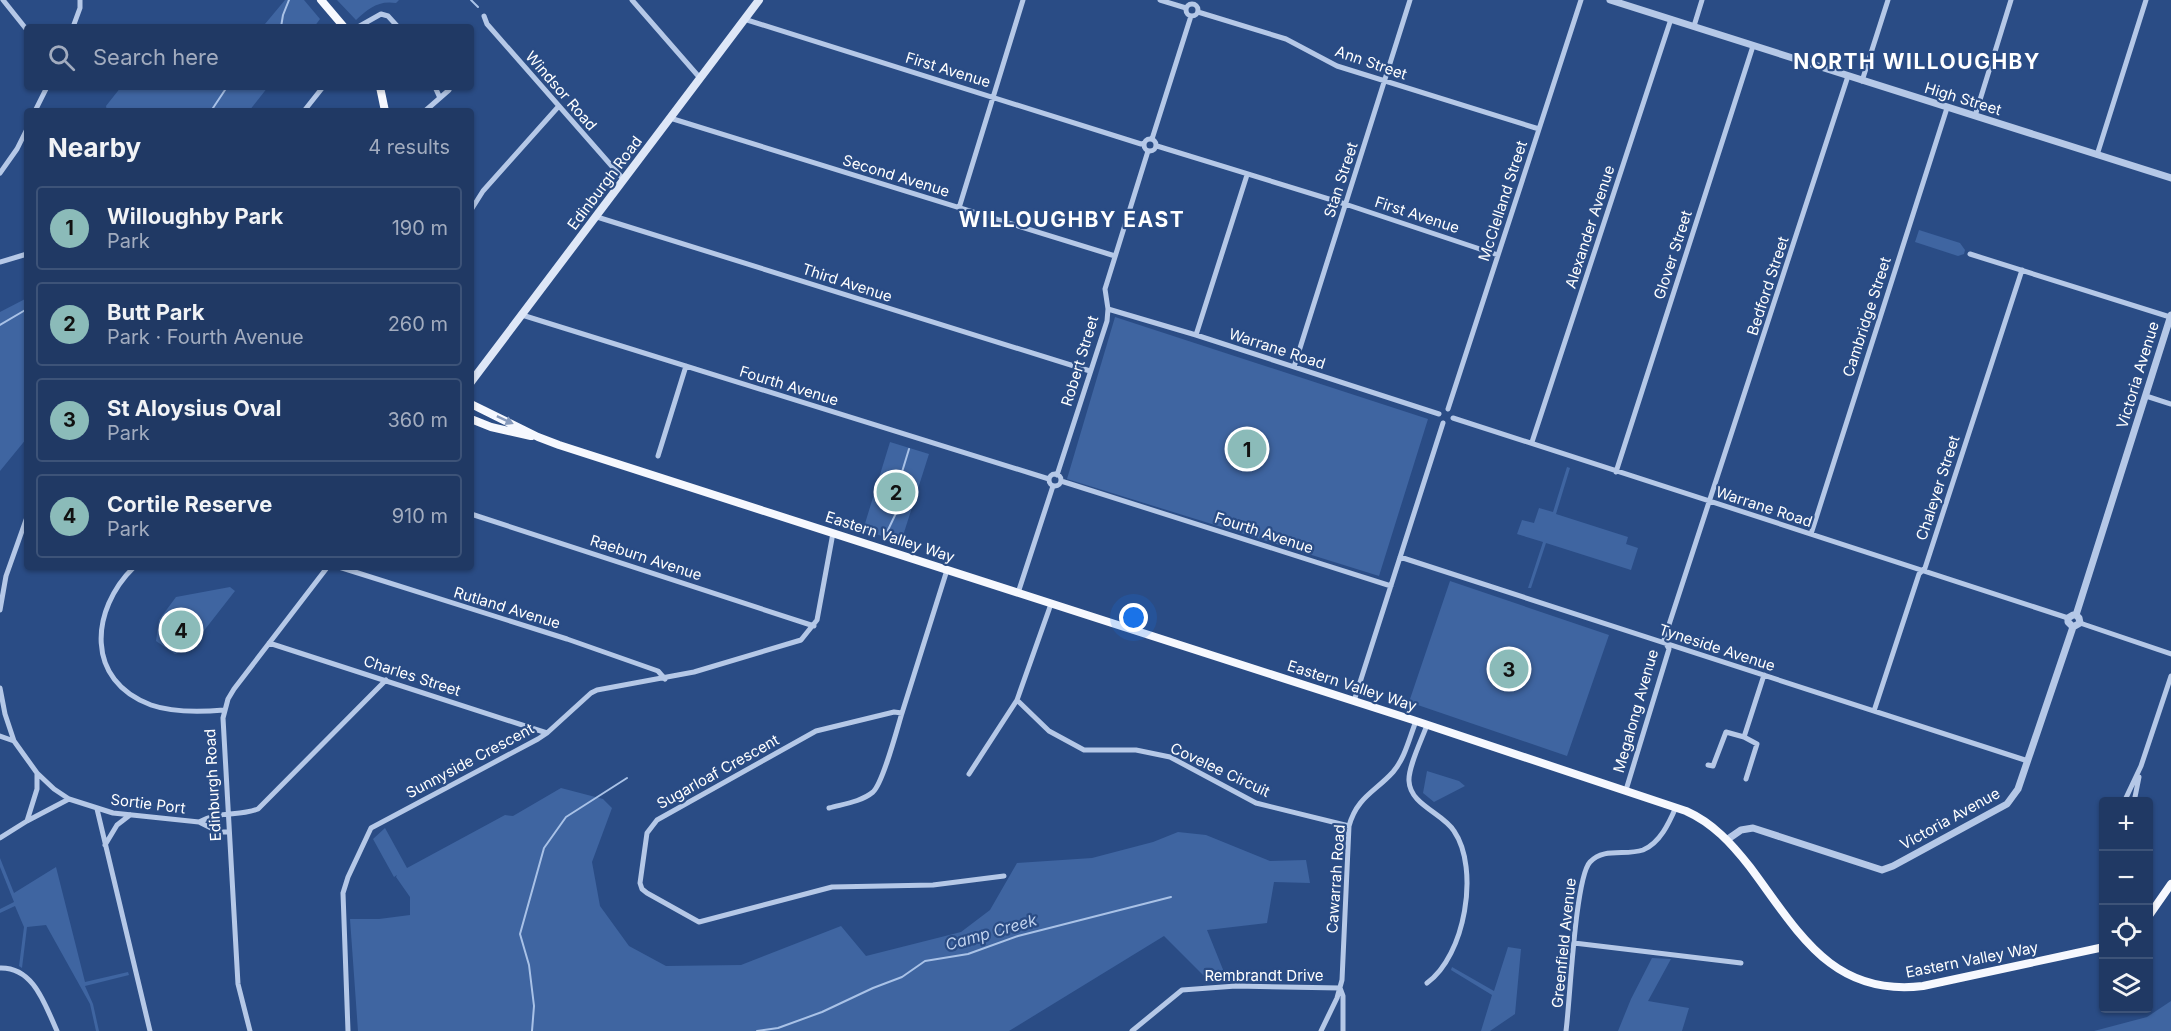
<!DOCTYPE html>
<meta charset="utf-8">
<style>
body{margin:0;font-family:Inter,sans-serif;background:#2d446d;color:#f1f3f6}
.controls{position:absolute;right:18px;bottom:18px;display:grid;overflow:hidden;border-radius:6px;box-shadow:0 2px 4px #0004}
.controls button{width:54px;height:54px;display:grid;place-items:center;padding:0;border:0;border-bottom:2px solid #3d5378;background:#203964;color:#f1f3f6;font:30px sans-serif}
.you{position:absolute;left:1134px;top:618px;width:21px;height:21px;margin:-15px;border:4px solid #fff;border-radius:50%;background:#1a73e8;box-shadow:0 0 0 9px #1a73e833}
.badge{display:grid;place-items:center;width:39px;height:39px;border-radius:50%;background:#8bbbb9;color:#111;font-size:20px;font-weight:700}
.pin{position:absolute;translate:-50% -50%;border:3px solid #fff;box-shadow:0 2px 6px #0006}
.list{margin:0;padding:0;list-style:none}
h2{display:flex;justify-content:space-between;align-items:center;height:78px;margin:0;padding:0 24px;font-size:26px}
h2 small{font-size:20px;font-weight:400;color:#a2acbf}
.list li{display:grid;grid-template-columns:39px 1fr auto;gap:18px;align-items:center;box-sizing:border-box;height:84px;margin:0 12px 12px;padding:0 12px;border:2px solid #3d5378;border-radius:6px}
.list b{display:block;font-size:22px;white-space:nowrap}
.list p{margin:0;font-size:20px;white-space:nowrap;color:#a2acbf}
.list em{font-size:20px;font-style:normal;color:#a2acbf}
.icon{flex:none;width:33px;height:33px;fill:none;stroke:currentColor;stroke-width:2;stroke-linecap:round;stroke-linejoin:round}
.map{position:relative;flex:none;width:2171px;height:1031px;overflow:hidden}
.search{position:absolute;background:#203964;box-shadow:0 2px 4px #0004;left:24px;top:24px;width:450px;height:66px;display:flex;align-items:center;gap:15px;box-sizing:border-box;padding:0 21px;border-radius:6px;color:#a2acbf;font-size:22px}
.panel{position:absolute;background:#203964;box-shadow:0 2px 4px #0004;left:24px;top:108px;width:450px;height:462px;border-radius:6px}
.map>svg:first-child{display:block}
.green{fill:#3f65a1}
.lines{fill:none;stroke-linecap:round;stroke-linejoin:round}
.stream{stroke:#a9c2e7;stroke-width:2}
.minor{stroke:#b5c8e7;stroke-width:5}
.tertiary{stroke:#b5c8e7;stroke-width:7}
.secondary{stroke:#dee7f7;stroke-width:8}
.primary{stroke:#f6f8fe;stroke-width:8}
.oneway{fill:#8699bb}
.labels{text-anchor:middle;stroke-width:4.5;stroke-linejoin:round;paint-order:stroke}
.street-label{font-size:15px;fill:#fff;stroke:#2a4c85}
.water-label{font-size:16px;font-style:italic;fill:#c0d2ee;stroke:#2a4c85}
.district-label{font-size:21px;font-weight:bold;letter-spacing:1.5px;fill:#fff;stroke:#2a4c85}
</style>
<div class="map">
<svg width="2171" height="1031" viewBox="0 0 2171 1031">
<rect width="100%" height="100%" fill="#2a4c85"/>
<path class="green" d="M285,0h19l16,19 -6,8h-59l10,-3z
M337,0h62l-3,3c-18,-3 -28,6 -40,17z
M121,87h147l-19,24h-142l-1,-5z
M1919,230l41,13 5,7 -1,4 -6,2 -43,-14z
M27,298v140l-27,33v-159z
M1115,317l313,102 -49,157 -312,-97z
M890,442l39,12 -28,88 -38,-12z
M1567,467l3,1 -14,46 72,23 -2,7 12,4 -7,22 -85,-27 -15,45h-3l15,-46 -26,-8 5,-14 12,3 5,-15 14,4z
M1450,581l159,54 -42,121 -158,-54z
M230,587l5,4 -43,55 -17,8 -19,-13 3,-21 17,-23z
M1427,771l32,10 6,5 -31,16 -11,-9z
M561,788l42,11 9,9 -20,54 8,44 29,40 37,20 75,-1 100,-39 25,30 95,-24 29,-22 27,-47 75,-5 61,-16 25,-10 28,3 64,26 36,-1 4,23 -36,-1 -7,41 -60,7 19,47h-21l-41,-41 -155,95h-651l-8,-112h29l31,-4v-18l-14,-20 1,-2 -3,2 -21,-38 12,-11 22,40 98,-53 8,1z
M0,858l14,35 42,-26 29,115 43,-10 1,3 -44,11 8,18 6,27h-3l-6,-27 -44,-79 -19,2 -5,41 -3,-2 5,-39 -9,-21 -15,7v-4l14,-7 -14,-35z
M1508,947l13,2 -6,65 -25,17h-9l11,-36 -41,-25 1,-3 42,24z
M1652,958l19,1 -23,42 41,7 -7,23h-64l13,-32z
M2171,1001v30h-77l53,-14z"/>
<g class="lines">
<path class="stream" d="M471,0l7,7
M281,27l2,-12 6,-15
M211,111l16,-24
M0,325l27,-16
M887,532l22,-46 -7,-14 7,-23
M532,1031l2,-25 -5,-41 -9,-31 24,-86 22,-31 61,-39
M757,1031l21,-3 44,-16 51,-24 29,-11 23,-16 43,-7 50,-18 153,-39"/>
<path class="minor" d="M3,0l24,30
M632,0l68,78
M1160,0l26,8
M1186 10a6 6 0 1 1 12 0a6 6 0 1 1-12 0Z
M1198,12l88,27 51,27 202,63
M484,16l3,8 137,156
M744,19l397,125 3,-1
M1694,26l8,-26
M73,27l7,-19v-8
M358,27l23,-13 7,2 10,11
M1862,81l26,-81
M435,87l5,11
M35,111l12,-24
M304,111l19,-24
M425,111l24,-21
M1975,116l36,-116
M670,118l445,138
M1144 145a6 6 0 1 1 12 0a6 6 0 1 1-12 0Z
M1152,139l39,-123
M1157,146l188,58 153,51
M2097,155l49,-155
M0,173l17,-24 10,-20
M959,208l64,-208
M471,210l12,-19 75,-84
M597,217l493,154
M1970,254l200,63
M0,262l27,-8
M1108,309l88,26 243,79
M522,315l527,164
M1196,335l51,-160
M1294,367l116,-367
M2146,396l25,8
M1448,409l133,-409
M1453,418c205,66 411,133 615,200
M1532,442l139,-423
M658,456l28,-90
M1616,472l137,-426
M1049 480a6 6 0 1 1 12 0a6 6 0 1 1-12 0Z
M1057,475l50,-154 1,-12 -3,-20 43,-138
M1061,481l330,105
M471,514l343,112
M1811,534l136,-426
M1400,557l628,204
M134,567c-44,43 -49,114 17,138 23,8 50,7 73,5
M339,567l228,72 91,32 7,8
M947,570l-45,143 -8,-1 -78,19 -159,89 -10,13 -7,50 2,6 5,4 52,29 133,-35 101,-2 71,-9
M1018,593l35,-107
M1051,604l-34,96 32,31 35,19h52l34,7 86,46 93,23
M0,610l6,-34 21,-59
M2080,623l91,31
M269,643l278,90
M0,688l5,26 9,27 23,32 17,16 15,10 44,14 86,9 20,10h9
M1354,701l89,-278
M1874,711l45,-137 6,-6 97,-298
M1427,725c-5,14 -19,42 -18,56 1,24 34,32 45,50 26,38 11,125 -27,152
M0,736l14,5
M1744,737l13,7 -11,35
M1708,765l5,1 13,-34 18,5 20,-62
M969,774l48,-74
M1626,790l43,-141 -5,-9 184,-564
M2124,802l17,-36 30,-90
M2134,802l5,-25
M829,808c14,-4 32,-6 44,-16 10,-9 24,-63 29,-79
M97,809l53,222
M27,821l42,-22
M199,822c22,-12 39,-5 59,-13l128,-129
M0,838l27,-17 10,-32v-16
M2104,841v11
M105,845l12,-20 13,-10
M1574,943l167,20
M0,968c34,-1 45,37 57,63
M1340,988l3,8v35
M250,1031l-12,-47 -15,-266 5,-19 6,-10 92,-120
M348,1031l-5,-138 5,-16 23,-49 167,-89 9,-6 44,-40 6,-3 97,-18 107,-32 16,-20 16,-87
M1132,1031l50,-41 54,-4 104,2
M1321,1031l16,-33 5,-18 7,-154c8,-29 26,-34 44,-54 12,-14 16,-33 23,-51
M1566,1031c4,-29 9,-153 24,-169 14,-15 35,-6 53,-12 17,-7 26,-27 33,-43"/>
<path class="tertiary" d="M1610,0l561,178
M2076,615l95,-300
M2073,627l-5,-5v-4l5,-3h3
M2073,627l7,-4 -1,-5 -3,-3
M1728,839l13,-9 12,-2 129,42 11,-4 114,-62 11,-15 55,-162"/>
<path class="secondary" d="M471,382l288,-382"/>
<path class="primary" d="M321,0l23,27
M380,87l5,24
M471,404l67,33 21,8 854,275 273,91c27,12 46,33 64,56 48,64 81,130 173,119l181,-39
M471,419l20,8 40,9
M2148,917l23,-33"/>
</g>
<defs><path id="oneway-solid" d="M-6-.8H1V-3.2L6.5 0L1 3.2V.8H-6Z" transform="scale(1.5)"/></defs>
<use class="oneway" href="#oneway-solid" transform="translate(505 420) rotate(25)"/>
<g class="labels">
<g class="street-label">
<text transform="translate(1371 63) rotate(19)" y="5">Ann Street</text>
<text transform="translate(948 70) rotate(17)" y="5">First Avenue</text>
<text transform="translate(561 91) rotate(49)" y="5">Windsor Road</text>
<text transform="translate(1963 99) rotate(17)" y="5">High Street</text>
<text transform="translate(896 176) rotate(17)" y="5">Second Avenue</text>
<text transform="translate(1341 180) rotate(-72)" y="5">Stan Street</text>
<text transform="translate(605 183) rotate(-53)" y="5">Edinburgh Road</text>
<text transform="translate(1503 201) rotate(-72)" y="5">McClelland Street</text>
<text transform="translate(1417 215) rotate(18)" y="5">First Avenue</text>
<text transform="translate(1590 227) rotate(-72)" y="5">Alexander Avenue</text>
<text transform="translate(1673 255) rotate(-72)" y="5">Glover Street</text>
<text transform="translate(847 283) rotate(18)" y="5">Third Avenue</text>
<text transform="translate(1768 286) rotate(-72)" y="5">Bedford Street</text>
<text transform="translate(1867 317) rotate(-72)" y="5">Cambridge Street</text>
<text transform="translate(1277 349) rotate(18)" y="5">Warrane Road</text>
<text transform="translate(1080 361) rotate(-73)" y="5">Robert Street</text>
<text transform="translate(2138 375) rotate(-73)" y="5">Victoria Avenue</text>
<text transform="translate(789 386) rotate(17)" y="5">Fourth Avenue</text>
<text transform="translate(1938 488) rotate(-72)" y="5">Chaleyer Street</text>
<text transform="translate(1764 507) rotate(18)" y="5">Warrane Road</text>
<text transform="translate(1264 533) rotate(18)" y="5">Fourth Avenue</text>
<text transform="translate(890 537) rotate(18)" y="5">Eastern Valley Way</text>
<text transform="translate(646 558) rotate(18)" y="5">Raeburn Avenue</text>
<text transform="translate(507 608) rotate(17)" y="5">Rutland Avenue</text>
<text transform="translate(1717 648) rotate(18)" y="5">Tyneside Avenue</text>
<text transform="translate(412 676) rotate(18)" y="5">Charles Street</text>
<text transform="translate(1352 686) rotate(18)" y="5">Eastern Valley Way</text>
<text transform="translate(1636 711) rotate(-74)" y="5">Megalong Avenue</text>
<text transform="translate(470 761) rotate(-28)" y="5">Sunnyside Crescent</text>
<text transform="translate(1220 770) rotate(25)" y="5">Covelee Circuit</text>
<text transform="translate(718 772) rotate(-29)" y="5">Sugarloaf Crescent</text>
<text transform="translate(213 785) rotate(-93)" y="5">Edinburgh Road</text>
<text transform="translate(148 804) rotate(7)" y="5">Sortie Port</text>
<text transform="translate(1950 819) rotate(-29)" y="5">Victoria Avenue</text>
<text transform="translate(1336 879) rotate(-86)" y="5">Cawarrah Road</text>
<text transform="translate(1564 943) rotate(-84)" y="5">Greenfield Avenue</text>
<text transform="translate(1972 960) rotate(-11)" y="5">Eastern Valley Way</text>
<text x="1264" y="981">Rembrandt Drive</text>
</g>
<g class="water-label">
<text transform="translate(991 932) rotate(-16)" y="6">Camp Creek</text>
</g>
<g class="district-label">
<text x="1917" y="69">NORTH WILLOUGHBY</text>
<text x="1072" y="227">WILLOUGHBY EAST</text>
</g>
</g>
</svg>
<div class="controls">
<button>+</button>
<button>−</button>
<button><svg class="icon" aria-label="locate" viewBox="0 0 24 24"><circle cx="12" cy="12" r="6"/><path d="M12 2v4M12 18v4M2 12h4M18 12h4"/></svg></button>
<button><svg class="icon" aria-label="layers" viewBox="0 0 24 24"><path d="M12 4l9 5-9 5-9-5zM3 14l9 5 9-5"/></svg></button>
</div>
<div class="you"></div>
<div class="pin badge" style="left:1247px;top:449px">1</div>
<div class="pin badge" style="left:896px;top:492px">2</div>
<div class="pin badge" style="left:1509px;top:669px">3</div>
<div class="pin badge" style="left:181px;top:630px">4</div>
<div class="search"><svg class="icon" aria-label="search" viewBox="0 0 24 24"><circle cx="10" cy="10" r="6"/><path d="M15 15l6 6"/></svg>Search here</div>
<section class="panel">
<h2>Nearby<small>4 results</small></h2>
<ul class="list">
<li><span class="badge">1</span><div><b>Willoughby Park</b><p>Park</p></div><em>190 m</em></li>
<li><span class="badge">2</span><div><b>Butt Park</b><p>Park · Fourth Avenue</p></div><em>260 m</em></li>
<li><span class="badge">3</span><div><b>St Aloysius Oval</b><p>Park</p></div><em>360 m</em></li>
<li><span class="badge">4</span><div><b>Cortile Reserve</b><p>Park</p></div><em>910 m</em></li>
</ul>
</section>
</div>
